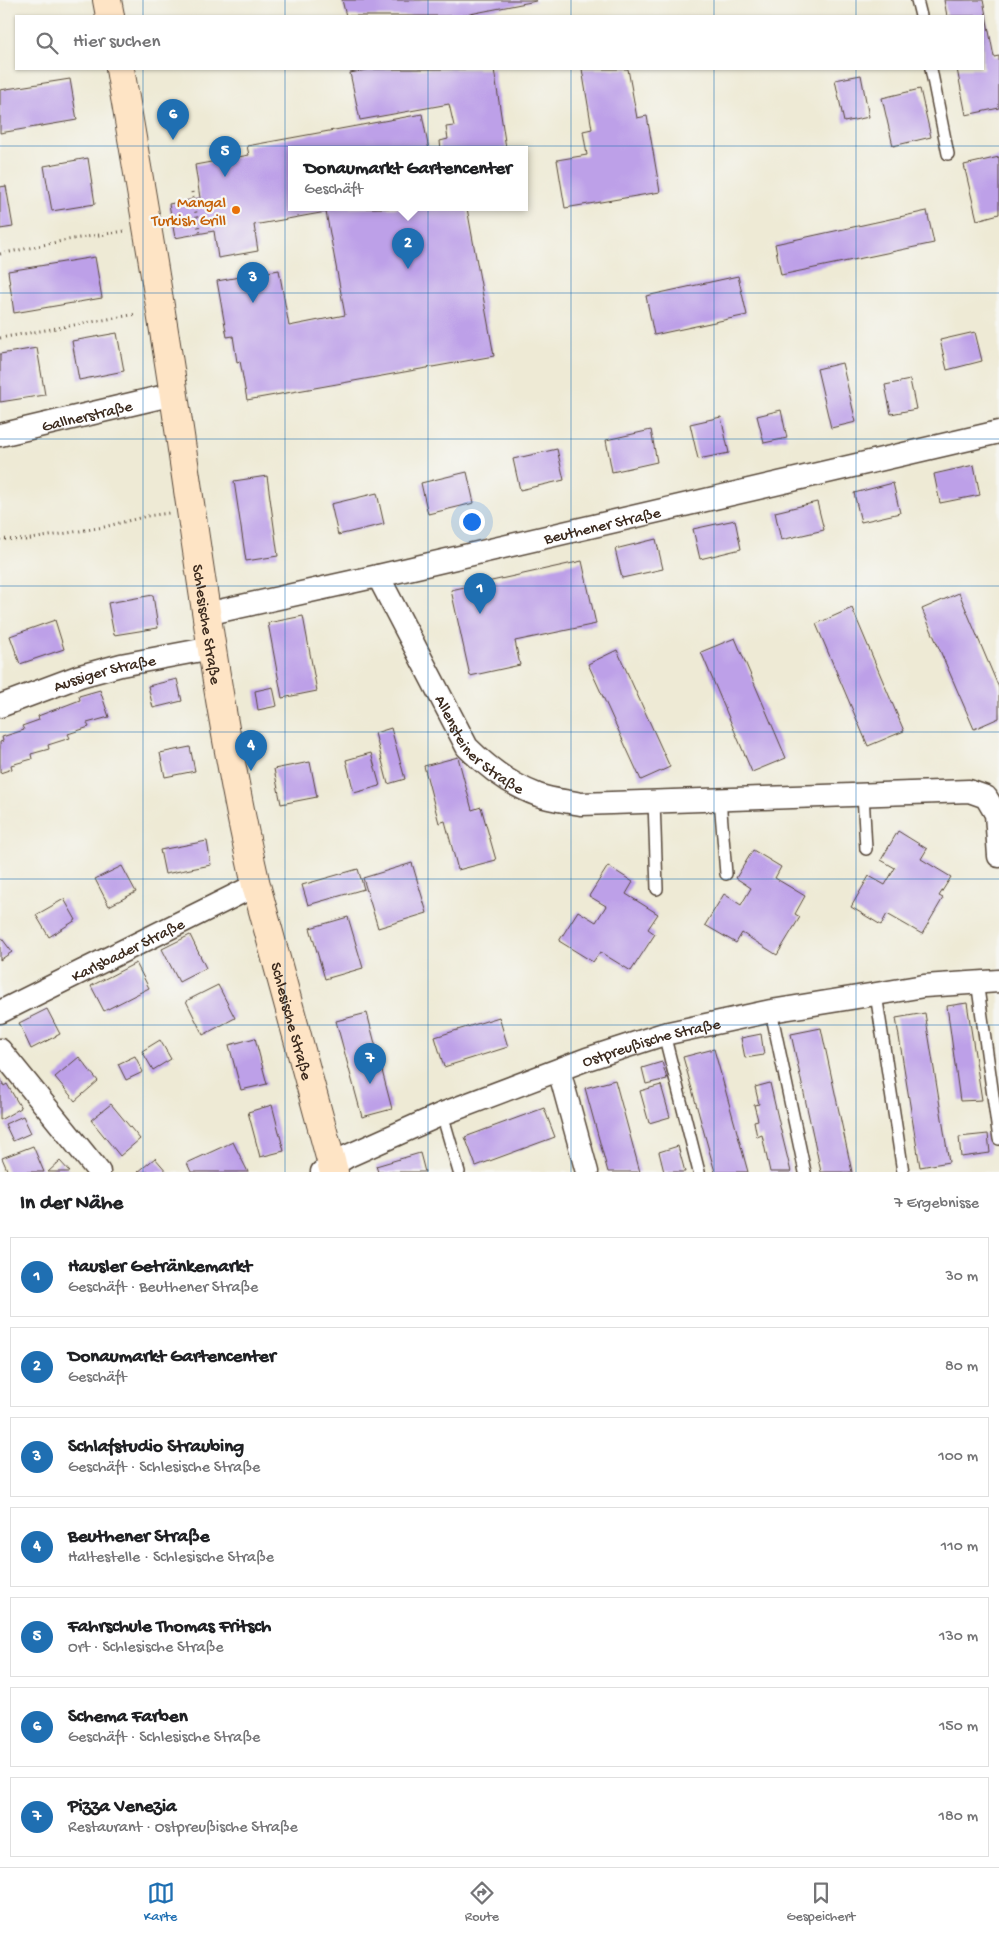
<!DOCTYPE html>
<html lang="de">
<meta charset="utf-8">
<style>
body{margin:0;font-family:"Gochi Hand",sans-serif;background:#f2f2f2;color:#202124}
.you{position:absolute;left:471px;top:521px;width:18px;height:18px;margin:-12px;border:4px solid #fff;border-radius:50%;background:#1a73e8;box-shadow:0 0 0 8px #1a73e833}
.badge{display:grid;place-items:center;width:32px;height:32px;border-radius:50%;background:#1f6fb2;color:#fff;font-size:16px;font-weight:700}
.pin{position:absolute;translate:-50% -41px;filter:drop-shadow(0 1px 2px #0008)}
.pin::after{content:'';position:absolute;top:26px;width:18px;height:15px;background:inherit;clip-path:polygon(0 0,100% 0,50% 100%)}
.popup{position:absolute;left:288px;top:146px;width:240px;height:65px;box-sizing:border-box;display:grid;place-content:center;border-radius:0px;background:#fff;filter:drop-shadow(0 1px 4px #0005);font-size:16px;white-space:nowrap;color:#757577}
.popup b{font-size:19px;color:#202124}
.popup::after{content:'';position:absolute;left:50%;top:100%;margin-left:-10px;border:10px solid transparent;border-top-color:#fff}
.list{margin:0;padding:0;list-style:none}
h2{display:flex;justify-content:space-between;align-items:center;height:65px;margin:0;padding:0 20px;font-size:21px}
h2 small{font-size:16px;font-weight:400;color:#757577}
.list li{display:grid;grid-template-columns:32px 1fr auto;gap:15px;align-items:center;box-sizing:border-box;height:80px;margin:0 10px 10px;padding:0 10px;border:1px solid #e0e0e0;border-radius:0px}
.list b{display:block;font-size:19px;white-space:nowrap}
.list p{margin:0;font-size:16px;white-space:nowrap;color:#757577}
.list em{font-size:16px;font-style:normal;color:#757577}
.icon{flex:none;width:28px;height:28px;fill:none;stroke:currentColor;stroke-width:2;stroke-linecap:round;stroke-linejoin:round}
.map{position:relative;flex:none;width:999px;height:1172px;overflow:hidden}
.search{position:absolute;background:#fff;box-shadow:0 1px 4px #0004;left:15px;right:15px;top:15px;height:55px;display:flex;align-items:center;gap:12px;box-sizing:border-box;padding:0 18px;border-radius:0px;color:#757577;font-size:19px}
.sheet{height:695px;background:#fff}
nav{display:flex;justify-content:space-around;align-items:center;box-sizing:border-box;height:70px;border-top:1px solid #e0e0e0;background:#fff;font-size:14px;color:#757577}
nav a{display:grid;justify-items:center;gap:2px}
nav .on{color:#1f6fb2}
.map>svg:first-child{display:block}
.building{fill:#bda0e8}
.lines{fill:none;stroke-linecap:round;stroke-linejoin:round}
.lane-casing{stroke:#564739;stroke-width:14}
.street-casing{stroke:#564739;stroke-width:25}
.secondary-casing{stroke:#564739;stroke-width:30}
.path{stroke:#564739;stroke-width:3;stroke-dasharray:1 4;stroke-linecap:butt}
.lane{stroke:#fff;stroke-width:11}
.street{stroke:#fff;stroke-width:22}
.secondary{stroke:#fee4c5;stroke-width:28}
.grid{fill:none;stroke:#1f6fb2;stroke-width:1;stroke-opacity:0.55}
.food-dot{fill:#e8710a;stroke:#f6f6f2;stroke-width:2}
.labels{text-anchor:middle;stroke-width:4.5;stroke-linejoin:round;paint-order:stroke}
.food-label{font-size:16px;fill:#c56008;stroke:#f6f6f2;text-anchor:end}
.street-label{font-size:16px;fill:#3b2a1e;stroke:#f6f6f2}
</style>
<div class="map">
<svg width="999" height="1172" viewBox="0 0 999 1172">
<rect width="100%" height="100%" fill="#f6f6f2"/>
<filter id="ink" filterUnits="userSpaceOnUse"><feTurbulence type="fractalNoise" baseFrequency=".02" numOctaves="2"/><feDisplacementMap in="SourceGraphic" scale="10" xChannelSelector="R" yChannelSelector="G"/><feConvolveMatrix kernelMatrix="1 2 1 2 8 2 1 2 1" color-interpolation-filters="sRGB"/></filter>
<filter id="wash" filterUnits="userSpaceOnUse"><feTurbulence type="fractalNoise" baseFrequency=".0096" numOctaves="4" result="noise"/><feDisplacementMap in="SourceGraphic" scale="20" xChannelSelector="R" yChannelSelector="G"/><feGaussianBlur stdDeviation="1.12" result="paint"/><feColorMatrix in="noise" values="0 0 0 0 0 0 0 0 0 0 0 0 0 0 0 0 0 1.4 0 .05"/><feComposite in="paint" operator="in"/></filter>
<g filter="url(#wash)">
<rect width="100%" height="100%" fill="#eeead5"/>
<g id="blocks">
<path class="building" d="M342,0h194v1l-76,15h-114z
M944,0h39l11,57 5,-1v52l-33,7 -9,-46h26v-53h-36z
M371,69h123l12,79 -13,2h-52l-1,-9 8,-2 -2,-12 8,-1 -5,-22 -89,16 -10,-47z
M582,69h46l9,49 10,-2 13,76 -95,16 -8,-48 30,-5 -4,-24 9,-2z
M861,75l8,42 -25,5 -9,-42z
M70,79l7,41 -77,13v-43z
M920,89l11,48 -38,9 -11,-48z
M422,114l7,36h-137v58h175l27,148 -247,44 -7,-39 -3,1 -4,-26 -6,1 -10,-56 62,-11 10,56 56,-11 -19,-103 -72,13 4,26 -40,7 -4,-27 -39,7 -6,-34 31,-6 -5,-33 54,-10 -2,-9z
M999,157v57l-22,6 -13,-55z
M88,158l7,46 -43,7 -8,-45z
M6,186l7,41 -13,2v-42z
M927,211l7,32 -153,32 -6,-31z
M95,257l7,41 -88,15 -6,-42z
M738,276l9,39 -93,20 -8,-39z
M975,332l7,29 -35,9 -7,-30z
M117,333l7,38 -45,9 -7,-39z
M37,348l8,47 -45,7v-48z
M842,363l14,59 -25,6 -14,-59z
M910,380l6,29 -25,5 -6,-29z
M781,410l6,28 -23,5 -7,-27z
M721,417l8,36 -31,6 -8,-35z
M651,430l6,32 -45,10 -6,-32z
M557,449l7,31 -44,10 -7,-31z
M974,465l6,30 -40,8 -6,-29z
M467,472l7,31 -46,11 -7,-31z
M267,476l11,80 -32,5 -12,-80z
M893,483l7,30 -39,9 -7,-29z
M377,493l7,31 -46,11 -7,-31z
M817,502l7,28 -43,10 -6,-28z
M735,520l6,29 -41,10 -7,-30z
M656,539l7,30 -41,9 -7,-29z
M582,561l14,63 -81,17 5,24 -50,11 -19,-86z
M959,593l40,95v30l-25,11 -52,-120z
M153,595l5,33 -44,7 -6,-32z
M852,608l52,123 -36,15 -52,-122z
M303,616l14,75 -35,7 -14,-75z
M55,620l9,29 -44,15 -10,-28z
M735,638l51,120 -34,14 -51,-120z
M617,650l53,117 -29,13 -53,-116z
M177,679l5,22 -29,7 -5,-22z
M273,687l4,19 -19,4 -3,-19z
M100,690l9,27 -22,6 2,4 -21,7 2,4 -22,7 1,4 -18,5 1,5 -21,6 1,4 -12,4v-31l3,-1 -1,-4 22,-7 -2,-4 17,-6 -1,-4 42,-16 -1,-4z
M391,728l14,51 -17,5 -13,-51z
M190,747l5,24 -30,6 -5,-24z
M371,753l9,33 -26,7 -8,-33z
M458,757l14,53 9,-3 15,53 -38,10 -13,-49 -6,2 -15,-57z
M310,762l7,35 -36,7 -7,-35z
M898,831l29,18 -6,10 30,18 -12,19 4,2 -21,36 -35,-20 -6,11 -30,-18 18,-31 16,9 10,-17 -14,-8z
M207,841l4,24 -46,9 -5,-24z
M753,850l28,17 -6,11 30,18 -10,18 5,3 -23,38 -35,-22 -6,10 -31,-18 19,-31 17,11 10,-17 -15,-10z
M412,863l15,50 -49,15 -15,-50z
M122,866l14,26 -27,14 -14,-27z
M608,866l25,16 -7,12 32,20 -10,15 7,5 -24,37 -31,-19 -7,10 -34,-21 19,-30 18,11 10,-16 -17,-10z
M358,869l6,20 -56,16 -6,-20z
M64,899l12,21 -27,17 -13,-22z
M348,917l15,51 -38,11 -15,-51z
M190,935l16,33 -27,14 -17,-33z
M0,936l12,16 -12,8z
M136,963l13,25 -45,23 -13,-25z
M218,985l17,33 -32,17 -17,-34z
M967,1003l15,97 -22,1 -13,-95z
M47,1009l13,25 -29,15 -12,-26z
M367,1013l25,96 -30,8 -26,-96z
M925,1013l24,149 -29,5 -24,-149z
M499,1017l9,30 -64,20 -9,-30z
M821,1028l31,144h-31l-30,-138z
M761,1034l3,21 -19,3 -4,-20z
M255,1038l12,46 -26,6 -12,-45z
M160,1040l11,19 -18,11 -11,-19z
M714,1049l34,123h-33l-32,-115z
M135,1056l8,16 -17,8 -8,-16z
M79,1057l19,24 -23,20 -20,-24z
M662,1062l5,17 -21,5 -4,-16z
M0,1078l4,8 3,-2 14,24 -21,12z
M615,1080l25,92h-32l-23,-84z
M770,1083l11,48 10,41h-21l-8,-37 -5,2 -3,-16 4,-1 -4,-15 5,-1 -4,-17z
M661,1085l9,32 -21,6 -9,-32z
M111,1104l29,35 -20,17 -29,-36z
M272,1105l12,46 -24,6 -12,-45z
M544,1108l11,29 -79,29 -11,-29z
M23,1116l8,17 -18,8 -8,-17z
M988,1134l2,19 -29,4 -2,-20z
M233,1142l15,30h-57l-4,-9z
M33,1146l11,26h-36l-6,-14z
M678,1146l7,26h-21l-5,-20z
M420,1153l5,19h-47l-2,-6z
M155,1158l12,14h-29z
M60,1161l10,11h-22z"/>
</g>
</g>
<g filter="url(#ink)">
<use href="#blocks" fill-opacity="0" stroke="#564739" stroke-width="1"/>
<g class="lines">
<defs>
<path id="lane" d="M917,0l4,16
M931,69l17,85
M863,794l3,55
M720,799l6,75
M654,801l3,88
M977,981l22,158
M876,994l27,178
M771,1011l34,161
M664,1034l35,138
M442,1114l17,58"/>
<g id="street">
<path id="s1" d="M0,435l174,-41"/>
<path id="s2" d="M378,576l89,171c20,20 44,38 71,48 13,5 29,6 43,9l388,-13 17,6 10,17 3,42"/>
<path id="s3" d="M206,614l172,-38 621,-144"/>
<path id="s4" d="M0,706l80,-30 41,-11 91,-17"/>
<path id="s5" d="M0,1012l256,-127"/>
<path d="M0,1050l99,122"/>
<path d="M559,1070l28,102"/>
<path id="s6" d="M322,1172l26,-16 94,-42 145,-55 77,-25 107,-23 105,-17 48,-8 75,-5"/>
</g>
<g id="secondary">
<path d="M107,0l3,16"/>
<path id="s7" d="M120,69c23,131 45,262 64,394 21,141 40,282 72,422l78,287"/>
</g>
</defs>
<use href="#lane" class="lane-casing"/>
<use href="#street" class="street-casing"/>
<use href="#secondary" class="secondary-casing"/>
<path class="path" d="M192,192l8,42
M0,254l67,-14 58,-9
M0,338l137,-24
M0,539l25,1 79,-13 43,-11 22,-3"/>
<use href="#lane" class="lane"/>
<use href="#street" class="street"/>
<use href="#secondary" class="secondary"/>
</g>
</g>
<path class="grid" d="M143,0v16M285,0v16M428,0v16M571,0v16M714,0v16M856,0v16M143,69v1103M285,69v1103M428,69v1103M571,69v1103M714,69v1103M856,69v1103M0,146h999M0,293h999M0,439h999M0,586h999M0,732h999M0,879h999M0,1025h999"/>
<circle class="food-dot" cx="236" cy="210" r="5"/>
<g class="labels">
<g class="food-label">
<text x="226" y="207">Mangal<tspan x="226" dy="18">Turkish Grill</tspan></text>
</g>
<g class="street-label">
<text dy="6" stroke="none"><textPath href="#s1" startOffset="89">Gallnerstraße</textPath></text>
<text dy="6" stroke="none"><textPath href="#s3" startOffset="406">Beuthener Straße</textPath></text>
<text dy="6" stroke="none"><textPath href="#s7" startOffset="562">Schlesische Straße</textPath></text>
<text dy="6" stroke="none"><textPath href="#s4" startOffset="110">Aussiger Straße</textPath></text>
<text dy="6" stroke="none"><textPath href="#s2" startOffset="199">Allensteiner Straße</textPath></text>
<text dy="6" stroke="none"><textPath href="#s5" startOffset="142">Karlsbader Straße</textPath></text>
<text dy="6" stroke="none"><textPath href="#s7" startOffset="968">Schlesische Straße</textPath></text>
<text dy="6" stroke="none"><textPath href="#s6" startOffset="355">Ostpreußische Straße</textPath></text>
</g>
</g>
</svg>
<div class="you"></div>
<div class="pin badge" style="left:480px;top:614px">1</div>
<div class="pin badge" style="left:408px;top:269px">2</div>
<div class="popup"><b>Donaumarkt Gartencenter</b>Geschäft</div>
<div class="pin badge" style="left:253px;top:303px">3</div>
<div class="pin badge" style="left:251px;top:771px">4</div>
<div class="pin badge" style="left:225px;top:177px">5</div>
<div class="pin badge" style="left:173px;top:140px">6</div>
<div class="pin badge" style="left:370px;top:1084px">7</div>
<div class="search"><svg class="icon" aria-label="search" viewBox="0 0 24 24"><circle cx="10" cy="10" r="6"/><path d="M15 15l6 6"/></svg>Hier suchen</div>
</div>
<section class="sheet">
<h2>In der Nähe<small>7 Ergebnisse</small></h2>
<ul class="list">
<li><span class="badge">1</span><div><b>Hausler Getränkemarkt</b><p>Geschäft · Beuthener Straße</p></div><em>30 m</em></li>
<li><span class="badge">2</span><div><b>Donaumarkt Gartencenter</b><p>Geschäft</p></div><em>80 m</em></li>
<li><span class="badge">3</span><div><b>Schlafstudio Straubing</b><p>Geschäft · Schlesische Straße</p></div><em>100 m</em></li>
<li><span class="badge">4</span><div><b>Beuthener Straße</b><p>Haltestelle · Schlesische Straße</p></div><em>110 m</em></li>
<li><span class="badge">5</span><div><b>Fahrschule Thomas Fritsch</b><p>Ort · Schlesische Straße</p></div><em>130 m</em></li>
<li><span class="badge">6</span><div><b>Schema Farben</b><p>Geschäft · Schlesische Straße</p></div><em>150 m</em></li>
<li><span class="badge">7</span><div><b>Pizza Venezia</b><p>Restaurant · Ostpreußische Straße</p></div><em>180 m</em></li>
</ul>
</section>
<nav>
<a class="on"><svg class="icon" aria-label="map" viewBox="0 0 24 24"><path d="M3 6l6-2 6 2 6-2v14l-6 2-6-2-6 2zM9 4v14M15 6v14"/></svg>Karte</a>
<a><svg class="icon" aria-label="directions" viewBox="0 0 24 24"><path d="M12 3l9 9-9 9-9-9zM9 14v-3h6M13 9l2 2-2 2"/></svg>Route</a>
<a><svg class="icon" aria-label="saved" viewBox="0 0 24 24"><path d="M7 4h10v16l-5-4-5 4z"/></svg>Gespeichert</a>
</nav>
